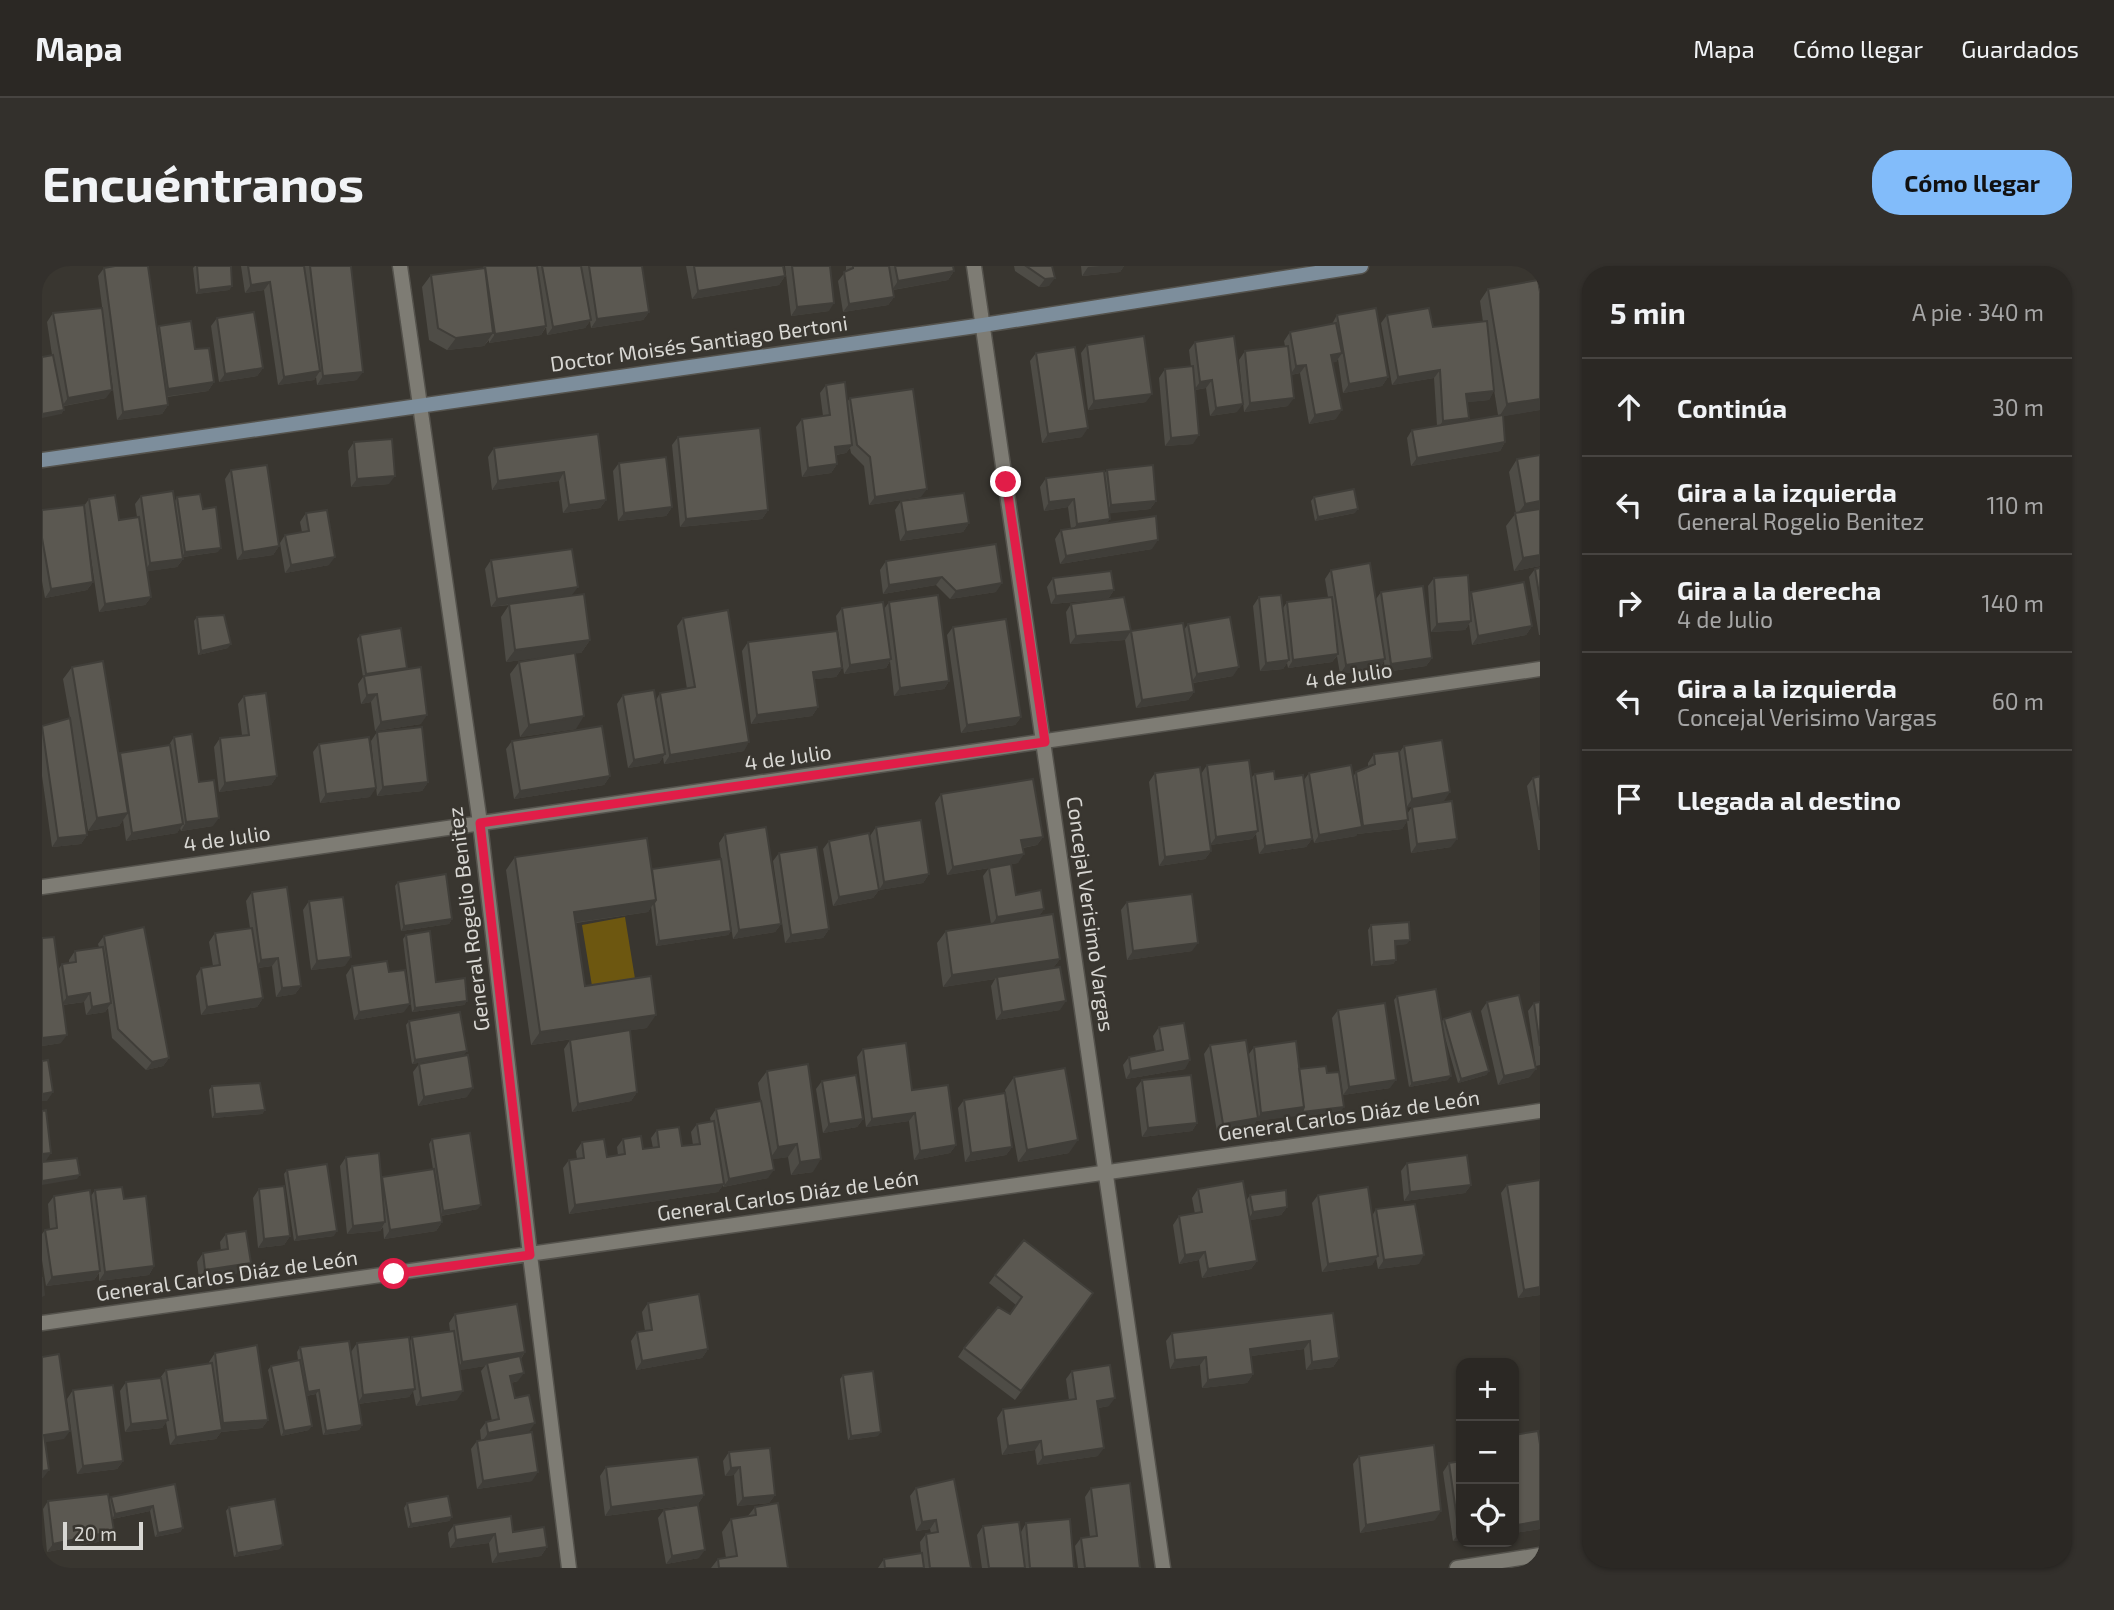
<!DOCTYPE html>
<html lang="es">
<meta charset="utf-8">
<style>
body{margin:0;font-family:"Exo 2",sans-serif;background:#33302c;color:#f1f3f6}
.controls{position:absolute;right:21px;bottom:21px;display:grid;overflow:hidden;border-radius:14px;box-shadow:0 2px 5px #0004}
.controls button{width:63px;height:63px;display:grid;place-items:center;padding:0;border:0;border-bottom:2px solid #474441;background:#2b2824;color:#f1f3f6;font:35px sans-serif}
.scale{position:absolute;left:21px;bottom:18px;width:80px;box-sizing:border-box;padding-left:7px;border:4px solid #d8d7d3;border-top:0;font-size:19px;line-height:24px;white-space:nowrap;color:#d8d7d3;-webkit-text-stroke:5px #393630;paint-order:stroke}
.stop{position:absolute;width:21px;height:21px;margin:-16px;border:5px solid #e11d48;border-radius:50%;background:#fff}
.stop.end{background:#e11d48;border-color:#fff;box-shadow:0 2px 7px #0008}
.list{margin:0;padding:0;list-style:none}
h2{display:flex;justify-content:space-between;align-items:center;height:91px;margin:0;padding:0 28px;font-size:30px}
h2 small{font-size:23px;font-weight:400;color:#a6a6a6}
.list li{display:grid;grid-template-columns:46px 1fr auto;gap:21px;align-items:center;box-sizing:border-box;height:98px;padding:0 28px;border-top:2px solid #474441}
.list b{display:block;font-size:26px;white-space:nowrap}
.list p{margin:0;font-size:23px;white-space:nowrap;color:#a6a6a6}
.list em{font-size:23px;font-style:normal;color:#a6a6a6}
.icon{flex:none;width:38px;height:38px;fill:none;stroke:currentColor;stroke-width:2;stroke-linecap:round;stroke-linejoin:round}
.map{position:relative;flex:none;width:1498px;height:1302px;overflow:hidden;border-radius:28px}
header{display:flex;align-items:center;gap:42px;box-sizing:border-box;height:98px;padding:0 35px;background:#2b2824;border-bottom:2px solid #474441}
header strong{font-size:33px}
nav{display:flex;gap:38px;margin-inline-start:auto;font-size:24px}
.intro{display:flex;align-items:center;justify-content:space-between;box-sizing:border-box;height:168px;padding:0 42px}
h1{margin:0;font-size:49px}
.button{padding:18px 32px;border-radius:28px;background:#82bcfa;color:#111;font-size:24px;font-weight:700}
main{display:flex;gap:42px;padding:0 42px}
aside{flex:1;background:#2b2824;border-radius:28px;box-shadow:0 2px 5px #0004}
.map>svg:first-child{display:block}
.pitch{fill:#6d5710}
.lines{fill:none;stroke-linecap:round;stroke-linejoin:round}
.street-casing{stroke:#54524c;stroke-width:17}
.secondary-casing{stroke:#54524c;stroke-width:17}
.street{stroke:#7e7c74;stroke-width:14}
.secondary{stroke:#7d8e9c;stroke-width:14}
.wall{fill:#4e4c46;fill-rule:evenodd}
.shaded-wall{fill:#403e39}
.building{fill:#5b5851;stroke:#403e39;stroke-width:2}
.route{stroke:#e11d48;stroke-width:9}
.labels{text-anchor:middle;stroke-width:5;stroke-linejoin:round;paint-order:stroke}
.street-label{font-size:21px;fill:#d8d7d3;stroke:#393630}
</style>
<header>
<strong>Mapa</strong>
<nav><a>Mapa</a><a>Cómo llegar</a><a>Guardados</a></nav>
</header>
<div class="intro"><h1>Encuéntranos</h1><a class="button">Cómo llegar</a></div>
<main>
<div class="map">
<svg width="1498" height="1302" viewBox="0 0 1498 1302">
<rect width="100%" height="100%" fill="#393630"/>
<path class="pitch" d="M583,651l11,68 -43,7 -11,-67z"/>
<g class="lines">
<defs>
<path id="street" d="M358,0l80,557 50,432 39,313
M932,0l189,1302
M0,621l1498,-218
M0,1057l1498,-212
M1415,1302l83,-13"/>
<path id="secondary" d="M0,194l941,-135 378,-59"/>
</defs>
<use href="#street" class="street-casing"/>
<use href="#secondary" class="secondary-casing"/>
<use href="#street" class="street"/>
<use href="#secondary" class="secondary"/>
</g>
<path class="wall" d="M153,0h36l1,20 -3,4 -33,4 -3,-26z
M199,0h110l6,114 -40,5 -1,-8 -2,3 -36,5 -14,-95 -19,3z
M442,0h158l7,46 -6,8 -52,8 -1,-7 -5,7 -38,7 -1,-8 -5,8 -52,8v-3l-5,6 -37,4 -18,-10 -7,-53 9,-12 52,-7z
M644,0h97l2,10 -6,9 -87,14z
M743,0h45l-1,45 -38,5z
M804,0h107l1,5 -6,9 -55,10 1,7 -6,8 -45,7 -5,-31 8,-10z
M972,0h38l-3,20 -10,1 -24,-16z
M1039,0h43l-4,6 -38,4z
M62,2l53,60 2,-2 36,23 19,33 -6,9 -41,6 1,8 -6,9 -45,6 -19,-144z
M1446,23l52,3v118l-37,6 2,26 -5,9 -89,15 -4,-28 5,-8 25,-4 -3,-48 -42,7 -11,-62 6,-8 46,12 50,-5 -3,-21zM1452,124l4,25 -31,6 2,-3 -2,-16 22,-2z
M11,47l53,85 -42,8v4l-3,4 -14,-92z
M1295,49l51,62 -6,9 -39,7 -5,-34 -2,3h-3l3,57 -27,5 -9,-51 -9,2 -3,31 -44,6 -5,-52 6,-9 40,-5 -1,-5 6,-9 42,-8z
M175,52l46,50 -6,8 -38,6 -8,-56z
M1153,76l42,70 -27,4 -4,-28 -11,2 -2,54 -28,2 -6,-68 6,-9 26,-2 -2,-17z
M1045,79l59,57 -58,8 -7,-57z
M994,87l46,84 -40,6 -12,-82z
M784,119l21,17 3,-4 71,99 -52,8 -5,-39 -13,-13 -1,-5 -4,5 -10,2 1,9 -6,9 -29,4 -6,-50 6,-8 21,-3 -3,-23z
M556,168l8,66 -6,8 -37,5 -4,-32 -67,9 -4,-33 6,-9z
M636,171l90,73 -6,9 -82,8 -8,-82z
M312,176l35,42 -38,3 -3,-36z
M1475,193l23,107 -26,5 -8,-45 10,-13 -7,-41z
M577,197l53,44 -6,9 -48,5 -5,-50z
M189,204l48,76 -6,9 -36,5 -12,-81z
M1065,204l49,31 -6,8 -41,4 -2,10 45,26 -92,15 -5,-25 6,-9 10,-1 -3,-22 -24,4 -4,-24 6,-9 58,-4z
M99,230l34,5 2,-4 26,12 15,43 -35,5v2l-6,8 -30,4 4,26 -6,8 -46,7 -12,-80 6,50 -6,8 -42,8 -3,-17v-71l42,-4 5,-7 30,21 18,-3 -2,-13z
M1272,231l41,16 -40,8 -4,-20z
M859,235l68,22 -6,9 -63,9 -5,-31z
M264,247l23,52 -44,8 -5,-30 5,-8 17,-3 -2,-10z
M449,294l81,35 18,45 -9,13h-6l1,76 -56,8 -10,-63 9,-12 32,-6 -45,6 -5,-45 8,-12 -18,2 -6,-38z
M844,295l110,31 -46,7 -14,-14 -53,9 -3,-24z
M1498,302v67h-1l-10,-58 6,-8z
M1289,304l45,29 5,-7 51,66 -6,8 -41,6 -1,-11 -4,7 -40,6 -3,-18 -5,6 -44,6 -1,-5 -4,6 -23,2 -7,-65 6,-9 24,11 4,-6 41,-5 -3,-18z
M1011,312l61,12 -6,9 -57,5 -4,-17z
M1392,312l35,16 2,-2 61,34 -6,9 -54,10 -3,-21 -4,6 -34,2 -3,-46z
M847,336l60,79 -5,8 -50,7 -4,-35 -4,7 -42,6 -8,-58 6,-8 42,1z
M1029,338l60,27 -6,9 -55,4 -4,-32z
M155,351l31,31 -30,7 -4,-34z
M641,352l61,133 -80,13 -1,-7 -4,6 -31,5 -11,-64 6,-9 33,5 4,-7 27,-4 -10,-63z
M1146,358l45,52 -40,7 1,9 -6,8 -52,8 -11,-68 6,-9 53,-1z
M911,361l68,90 -6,8 -54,8 -14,-98z
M318,369l46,35 15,54 -46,7 -4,-29 -10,2 -3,-20 5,-7 -6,-38z
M706,376l94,26 -6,9 -22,2 4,28 -6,9 -61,8 -9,-73z
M30,401l46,88 2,-2 49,-8 5,-8 25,45 14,44 -32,5 -1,-3 -3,5 -51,8 -3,-21 -4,6 -31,5 -15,-92 14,96 -6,9 -29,3 -10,-71v-50l28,-8 -7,-39z
M202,430l33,80 -6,9 -52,7 -5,-45 6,-9 22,-3 -4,-31z
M335,466l51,50 -6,9 -45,5 -6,-55z
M470,475l98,35 -6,9 -90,14 -8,-50z
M277,478l51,53 -50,6 -7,-51z
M1362,480l40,55 -38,6 1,7 5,-7 39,40 -40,6 -4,-32 -5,8 -45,5 -1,2 -42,7 -5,-26 3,22 -6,8 -47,7 -3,-20 -4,5 -42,6 -9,-71 6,-9 44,13 4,-4 20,5 29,1 5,-7 44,4 3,-5 12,-5v-4l6,-9 25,-1z
M1113,507l56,78 -6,8 -46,7 -10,-84z
M1498,510v74h-2l-11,-64 6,-8z
M899,528l102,43 -6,8 -14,3 -5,15 -7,1 5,31 28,14 -5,7 21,43 -7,9 7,42 -64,10 -5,-34 4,-7 -52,8 -6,-44 9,-12 45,-7 -8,-48 6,-8 -42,7 -12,-72z
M834,561l53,47 -6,9 -44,7 -6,8 -40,8 -10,-57 6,-8 41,-5z
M683,568l56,90 -6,8 -42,7 -10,-65 8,57 -3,4 -72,11 -5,-39 -3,5 -72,11 9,63 62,42 -17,2 7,62 -6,9 -59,11 -8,-63 6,-9 59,-9 -98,14 -25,-175 9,-13 137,12 69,-10 -2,-16z
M737,587l50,76 -6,9 -38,5 -12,-82z
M356,616l54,37 -3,5 -48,7 -6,-45z
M210,626l49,94 -6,8 -19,3 -4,-31 -14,2 5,30 -6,9 -56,8 -5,-39 5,-8 12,-2 -4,-24 6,-9 35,-5 -4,-27z
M267,635l36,65 -34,4 -8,-60z
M1085,636l65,49 -65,9 -6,-50z
M1329,659l36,19 -12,1 1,15 -3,4 -22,2 -3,-36z
M364,669l30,47 31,19 -3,4 -52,7 -9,-73z
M62,670l65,122 -6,8 -17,4 -34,-32 -4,-30 -3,4 -19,3 -2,-13 -21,3 -2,38 -19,3v-108l16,32 4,-6 7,-1v-3l6,-9 24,-4 -1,-3z
M310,700l52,46 -50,8 -8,-45z
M1355,730l45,25 2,-2 45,52 -3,4 -28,8 -14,-49 4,46 -39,7 -15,-87z
M1445,736l43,75 -32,8 -17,-74z
M1498,736v63l-4,1 -8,-55 6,-8z
M1296,744l52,78 -47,7 -11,-77z
M367,755l55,34 -52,9 -6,-39z
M1117,761l26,42 -59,10 -3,-14 6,-8 27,-5 -3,-16z
M1168,779l39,9 5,-7 45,22 28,4 14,38 -42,6 -1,-2 -42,6 -3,6 -36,5 -13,-78z
M821,783l49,41 44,55 -6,8 -36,7 -5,-39 -43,6 -9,-70z
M377,798l48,33 -49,9 -5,-34z
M725,805l46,101 -22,3 -3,-18 -16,2 -4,19 -45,9v-2l-5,7 -149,22 -6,-46 6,-8 8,-1 -1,-8 6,-9 25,15 11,-2 -1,-8 6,-8 20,10 10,-1 -2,-10 6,-8 25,16 11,-1 -2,-13 6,-8 14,-2 -1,-4 6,-9 45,-8 -3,-18z
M972,811l55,76 -51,9 -13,-72z
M1100,814l55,43 -5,8 -50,6 -6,-49z
M780,815l41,38 -6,8 -34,6 -7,-44z
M170,820l53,24 -3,4 -50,4 -3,-28z
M922,834l48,47 -6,8 -41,7 -7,-54z
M390,873l46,70 -37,7 1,6 -6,9 -52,8 -1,-12 -3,4 -33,3 -7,-68 6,-9 35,22 1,-2 51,-8 -4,-25z
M1365,897l64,22 -6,8 -61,8 -3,-30z
M245,904l47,66 -40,5 -10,-67z
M1465,919l33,110 -22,3 -17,-105z
M217,923l31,47 -6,9 -26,3 -5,-50z
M1156,923l48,12 4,-6 37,12 -6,8 -31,5 7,41 -6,8 -49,9 -3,-18 -20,4 -6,-39 6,-9 16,-2 -3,-16z
M53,924l29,9 30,67 -5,9 -50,6v-8l-5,7 -48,6 -4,-26v-26l3,-4 5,-1 -2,-25 6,-8h37z
M1276,929l54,21 4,-7 43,55 -41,5 -2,-11 -4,7 -50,7 -10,-69z
M184,968l25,29 -6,9 -46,7 -2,-17 6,-9 18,-2 -1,-9z
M953,1009l98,18 -78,107 -57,-43 6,-9 46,-34 6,-9 -27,-22z
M606,1037l60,46 -6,9 -66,12 -5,-29 6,-9 8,-1 -3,-19z
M1291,1047l6,45 -6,9 -27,3 -2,-21 -53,7 2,18 -6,9 -45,5 -2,-23 -30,4 -4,-28 6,-8z
M413,1048l70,38 -4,7 -3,22 -7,2 4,15 14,34 -17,3 20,46 -55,8 -6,-40 6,-8 4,-1 -1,-10 6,-8 6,-1 -11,-50 4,-5 -26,4 -2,30 -41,6 -3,-15 -4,6 -51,7 4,21 -3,5 -36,5 -7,-41 -10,2 3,34 -28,6 -13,-66 3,-4 27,-6 -1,-8 3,-5 51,5 6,-9 53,-2 2,-4 38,-6 -1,-8z
M173,1087l53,67 -6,8 -41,4 -5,7 -46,6 -4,-23 -4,6 -37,4 -5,-41 6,-9 34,-4 6,-8 43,-7v-1z
M1030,1105l37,35 -11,2v48l-61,9 -2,-15 -33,5 -5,-37 6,-9 66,-9 -3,-21z
M801,1109l35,61 -30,4 -8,-61z
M31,1124l50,71 -6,8 -40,5 -10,-75z
M1472,1169l26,9v85l-26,4z
M687,1186l46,43 -6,8 -32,3 -3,-31 -9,1 -2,-15z
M1317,1190l76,64 -75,13 -7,-69z
M1407,1197l12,77 -8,1 -10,-69z
M564,1201l98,28 -6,9 -93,12 -5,-40z
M133,1218l8,44 -3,4 -25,5 -5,-26 -38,8 2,12 -6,9 -61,12 -4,-43 5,-8 61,-1 2,-3z
M874,1222l55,80h-93l6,-9 37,-6 -1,-11 6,-8 5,-1 -1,-4 -14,2 -6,-35z
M1049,1222l49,80h-62l-3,-22 6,-8 9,-1 -5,-40z
M365,1237l45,14 -3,4 -41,7 -4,-20z
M187,1241l51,42 -46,8 -8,-46z
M713,1241l33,61h-77l7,-9 8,-1 -4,-26 9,-13 16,-2z
M622,1244l35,48 -33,6 -8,-46z
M984,1257l48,45h-92l-5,-33 6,-9 38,6z
M412,1259l59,7 34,15 -6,9 -49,7 -3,-20 -39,5 -2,-15z"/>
<path class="shaded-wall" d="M1058,0h24l-4,6 -38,4 6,-9z
M912,5l-6,9 -56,10 6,-9z
M743,10l-6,9 -87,14 6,-8z
M1013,12l-6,8 -10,1 6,-8z
M228,16l-6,8 -19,3 6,-8z
M190,20l-3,4 -33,4 3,-4z
M852,31l-6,8 -45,7 6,-8z
M792,37l-5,8 -38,5 6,-9z
M607,46l-6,8 -52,8 6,-9z
M549,54l-6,8 -38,7 6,-8z
M504,60l-5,9 -52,8 6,-9z
M451,67l-9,13 -37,4 9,-12z
M1300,87l-6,9 -10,2 5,-9z
M1264,99l-6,8 -10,2 6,-9z
M221,102l-6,8 -38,6 6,-8z
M1398,104l-6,8 -42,7 6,-8z
M278,105l-6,9 -36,5 6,-8z
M321,106l-6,8 -40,5 6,-9z
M1346,111l-6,9 -39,7 6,-9z
M1170,114l-6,8 -12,2 6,-8z
M172,116l-6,9 -46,6 6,-8z
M70,124l-6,8 -44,8 6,-8z
M1452,125l-5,9 -28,3 5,-9z
M1110,128l-6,8 -58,8 6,-9z
M1252,132l-6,8 -44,6 6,-9z
M1498,133v11l-41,7 8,-13z
M1201,138l-6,8 -27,4 6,-8z
M126,139l-6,9 -45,6 6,-8z
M22,144l-3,4 -19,4v-4z
M1300,144l-6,9 -27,5 6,-9z
M1427,152l-6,8 -26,3 6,-8z
M1046,162l-6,9 -40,6 6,-9z
M1157,169l-6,9 -28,2 6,-8z
M1463,176l-5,9 -89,15 6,-8z
M810,179l-6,8 -17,3 6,-9z
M795,198l-6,9 -29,4 6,-9z
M522,206l-5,9 -67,9 6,-9z
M353,210l-6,8 -38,3 6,-8z
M885,223l-6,8 -52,8 6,-8z
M1032,233l-6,8 -24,4 5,-9z
M564,234l-6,8 -37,5 6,-8z
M1114,235l-6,8 -45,5 6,-9z
M1498,235v11l-24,4 9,-12z
M630,241l-6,9 -48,5 6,-8z
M1316,243l-3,4 -40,8 3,-4z
M726,244l-6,9 -82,8 6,-8z
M1068,253l-6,9 -33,4 6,-8z
M927,257l-6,9 -63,9 6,-9z
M1116,274l-6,9 -92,15 6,-8z
M237,280l-6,9 -36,5 6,-8z
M179,282l-3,4 -36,5 3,-5z
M1498,289v11l-26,5 9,-13z
M293,291l-6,8 -44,8 6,-8z
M141,293l-6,8 -33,5 6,-9z
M900,311l-6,8 -53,9 6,-9z
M51,316l-6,8 -42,8 6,-9z
M960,317l-6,9 -46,7 6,-8z
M536,321l-6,8 -81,12 6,-8z
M1072,324l-6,9 -57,5 5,-8z
M109,331l-6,8 -46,7 6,-8z
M1429,355l-6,9 -34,2 6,-8z
M1490,360l-6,9 -54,10 6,-9z
M1089,365l-6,9 -55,4 6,-8z
M548,374l-9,13 -75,9 9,-12z
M189,378l-3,4 -30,7 3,-4z
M1296,388l-6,8 -44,6 5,-8z
M1390,392l-6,8 -41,6 6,-8z
M849,393l-5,9 -42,6 6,-9z
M1343,393l-5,9 -40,6 6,-9z
M1247,394l-6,9 -23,2 6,-8z
M1197,401l-6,9 -42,7 6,-9z
M365,402l-3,4 -41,6 3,-4z
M800,402l-6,9 -29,3 6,-8z
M907,415l-5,8 -50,7 6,-8z
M1152,426l-6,8 -52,8 6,-8z
M335,428l-6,8 -10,2 6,-9z
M776,441l-6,9 -61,8 6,-9z
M385,449l-6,9 -46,7 6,-9z
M542,450l-8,13 -56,8 9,-12z
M979,451l-6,8 -54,8 6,-8z
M707,476l-5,9 -80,13 6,-9z
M623,488l-6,9 -31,5 6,-8z
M235,510l-6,9 -52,7 6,-9z
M568,510l-6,9 -90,14 6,-8z
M386,516l-6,9 -45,5 6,-9z
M334,522l-6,9 -50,6 6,-9z
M1408,526l-6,9 -38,7 6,-9z
M86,547l-9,13 -31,5 9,-13z
M177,552l-6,8 -32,5 5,-9z
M1366,554l-6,9 -45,5 6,-8z
M141,558l-6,9 -51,8 6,-8z
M1320,561l-6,9 -42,7 5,-8z
M1216,565l-6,8 -42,6 6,-8z
M45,569l-6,9 -29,3 6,-9z
M1001,571l-6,8 -22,4 6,-9z
M1270,573l-6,8 -47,7 6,-8z
M1415,573l-6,8 -40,6 6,-9z
M1169,585l-6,8 -46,7 6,-9z
M982,588l-6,9 -71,12 6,-8z
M887,608l-6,9 -44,7 -6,8 -40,8 6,-9 40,-7 5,-8z
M614,634l-8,12 -83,12 9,-12z
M1002,643l-6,9 -47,8 6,-9z
M410,653l-3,5 -48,7 3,-5z
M739,658l-6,8 -42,7 6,-9z
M787,663l-6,9 -38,5 6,-8z
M689,665l-3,4 -72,11 3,-5z
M1368,674l-3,4 -15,2 3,-5z
M1156,677l-6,8 -65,9 6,-9z
M309,691l-6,9 -34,4 6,-9z
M236,692l-6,8 -16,2 5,-8z
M1018,693l-9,12 -54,6 -2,2 -52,8 9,-12z
M1354,694l-3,4 -22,2 3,-4z
M259,720l-6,8 -19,3 6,-9z
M48,727l-6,9 -23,3 6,-8z
M221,732l-6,9 -56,8 6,-8z
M425,735l-3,4 -52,7 3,-4z
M1024,735l-6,9 -64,10 6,-8z
M69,737l-6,9 -19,3 6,-8z
M368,738l-6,8 -50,8 5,-8z
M614,749l-9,13 -116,17 9,-13z
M25,769l-6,8 -19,3v-8z
M425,785l-3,4 -52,9 3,-4z
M127,792l-6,8 -17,4 6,-8z
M1148,794l-5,9 -59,10 5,-8z
M1494,803l-6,8 -32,8 6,-9z
M1447,805l-3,4 -28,8 3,-4z
M1409,810l-3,4 -39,7 3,-4z
M1354,814l-6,8 -47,7 6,-8z
M431,822l-6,9 -49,9 6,-9z
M11,826l-6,9h-5v-7z
M595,826l-6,9 -59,11 6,-8z
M1262,841l-6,9 -42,5 -3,6 -36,5 6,-8 35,-6 3,-5z
M1302,841l-3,4 -42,6 3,-5z
M223,844l-3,4 -50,4 3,-4z
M873,847l-6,8 -43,6 6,-8z
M821,853l-6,8 -34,6 6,-9z
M1155,857l-5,8 -50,6 6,-9z
M1036,874l-9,13 -51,9 9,-12z
M755,878l-9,13 -19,3 9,-13z
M914,879l-6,8 -36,7 6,-9z
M970,881l-6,8 -41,7 6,-9z
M9,887l-6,9h-3v-8z
M779,893l-8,13 -22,3 9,-13z
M732,904l-6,8 -45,9 6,-8z
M38,909l-3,4 -35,6v-4z
M682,918l-6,8 -149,22 6,-9z
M1429,919l-6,8 -61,8 6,-9z
M439,939l-3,4 -38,7 3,-5z
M1245,941l-6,8 -34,6 6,-9z
M343,956l-5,9 -33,3 6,-8z
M400,956l-6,9 -52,8 6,-9z
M295,965l-3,5 -40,5 3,-4z
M248,970l-6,9 -26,3 6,-9z
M1163,986l-6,8 -20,4 6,-9z
M1382,989l-5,9 -41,5 6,-9z
M1336,990l-6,9 -50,7 6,-8z
M1215,995l-6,8 -49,9 6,-9z
M209,997l-6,9 -46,7 6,-9z
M112,1000l-5,9 -50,6 6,-9z
M58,1005l-6,9 -48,6 6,-9z
M1498,1021v8l-22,3 6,-8z
M1268,1075l-6,8 -60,8 6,-8z
M666,1083l-6,9 -66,12 6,-9z
M483,1086l-6,9 -32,2 -2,3 -29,5 6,-9z
M1164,1091l-6,8 -30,4 5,-9z
M1297,1092l-6,9 -27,3 6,-8z
M482,1107l-6,8 -14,3 6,-8z
M1211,1108l-6,9 -45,5 6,-8z
M373,1123l-6,8 -52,7 6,-9z
M277,1124l-3,4 -11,2 3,-4z
M421,1125l-6,9 -41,6 5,-8z
M1073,1132l-6,8 -18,3 6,-8z
M126,1154l-6,8 -37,4 6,-8z
M226,1154l-6,8 -41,4 -5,7 -46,6 6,-8 42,-6 5,-8z
M493,1157l-6,9 -47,10 6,-9z
M320,1159l-3,5 -36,5 3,-4z
M270,1160l-3,4 -28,6 3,-5z
M28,1165l-6,8 -22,4 2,-8z
M839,1166l-3,4 -30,4 3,-4z
M999,1175l-6,9 -33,5 6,-9z
M1062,1182l-6,8 -61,9 6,-8z
M81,1195l-6,8 -40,5 6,-8z
M698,1201l-6,8 -9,1 6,-8z
M7,1204l-6,8h-1v-7z
M496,1206l-6,9 -55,8 6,-8z
M662,1229l-6,9 -93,12 6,-9z
M733,1229l-6,8 -32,3 6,-8z
M111,1240l-3,5 -38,8 3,-5z
M1399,1245l-6,9 -75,13 6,-8z
M410,1251l-3,4 -41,7 3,-4z
M894,1254l-6,9 -14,2 6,-9z
M1498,1255v8l-26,4v-3l3,-5z
M141,1262l-3,4 -25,5 3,-4z
M72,1265l-6,9 -61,12 6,-8z
M1419,1266v8l-8,1 6,-8z
M453,1268l-6,9 -39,5 6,-8z
M241,1279l-3,4 -46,8 3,-4z
M505,1281l-6,9 -49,7 6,-9z
M663,1284l-6,8 -33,6 6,-8z"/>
<path class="building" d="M73,0h33l20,139 -45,7 -19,-144z
M155,0h34l1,20 -33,4z
M206,0h56l16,105 -36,6 -14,-95 -19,3z
M268,0h41l12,106 -40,4z
M443,0h52l9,60 -51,8z
M500,0h39l10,54 -38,7z
M547,0h53l7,46 -52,7z
M652,0h89l2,10 -87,15z
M750,0h38l4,37 -37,4z
M811,0h36l5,31 -45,7 -5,-32 9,-4z
M853,0h58l1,5 -56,10z
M984,0h26l3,12 -10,1z
M443,2l8,65 -37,5 -18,-10 -7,-53z
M1496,14l2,12v107l-33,5 -19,-115z
M60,42l10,82 -44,8 -15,-85z
M1334,42l12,69 -39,7 -12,-69z
M1387,42l4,19 54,-6 7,70 -28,3 3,24 -26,3 -3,-51 -42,7 -11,-62z
M212,46l9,56 -38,6 -8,-56z
M149,55l4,28 14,-1 5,34 -46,7 -9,-63z
M1294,57l6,30 -11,2 11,55 -27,5 -9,-50 -10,1 -6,-34z
M1102,70l8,58 -58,7 -7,-56z
M1192,70l9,68 -27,4 -4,-28 -12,2 -5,-40z
M1246,80l6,52 -44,5 -5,-52z
M1033,81l13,81 -40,6 -12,-81z
M11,89l11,55 -22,4v-57z
M1151,100l6,69 -28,3 -6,-69z
M803,116l7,63 -17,2 2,17 -29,4 -6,-49 28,-4 -4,-30z
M871,123l14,100 -52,8 -5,-40 -13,-12 -7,-47z
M1461,149l2,27 -88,16 -5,-28z
M718,162l8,82 -82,9 -8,-82z
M556,168l8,66 -37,5 -5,-33 -66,9 -4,-33z
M350,173l3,37 -38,3 -3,-37z
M1498,189v46l-15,3 -8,-45z
M624,191l6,50 -48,6 -5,-50z
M225,199l12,81 -36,6 -12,-82z
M1111,199l3,36 -45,4 -4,-35z
M1062,205l6,48 -33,5 -3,-25 -25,3 -3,-24z
M1312,223l4,20 -40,8 -4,-20z
M131,225l10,68 -33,4 -9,-67z
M922,227l5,30 -63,9 -5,-31z
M158,228l3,15 13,-2 5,41 -36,4 -8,-55z
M73,229l4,25 20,-3 12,80 -46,7 -16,-105z
M42,239l9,77 -42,7 -9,-51v-28z
M1498,243v46l-17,3 -8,-45z
M285,244l8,47 -44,8 -6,-30 24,-4 -3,-18z
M1114,250l2,24 -92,16 -5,-26z
M954,278l6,39 -46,8 -14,-14 -53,8 -3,-24z
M530,283l6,38 -81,12 -6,-39z
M1328,297l15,96 -39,6 -15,-95z
M1498,302v32l-5,-31z
M1069,305l3,19 -58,6 -3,-18z
M1426,309l3,46 -34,3 -3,-46z
M1482,316l8,44 -54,10 -7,-44z
M1381,320l9,72 -41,6 -10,-72z
M542,328l6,46 -75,10 -6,-46z
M896,329l11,86 -49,7 -11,-86z
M1239,329l8,65 -23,3 -7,-66z
M1082,331l7,34 -55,5 -5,-32z
M1290,331l6,57 -45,6 -6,-58z
M841,336l8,57 -41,6 -8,-57z
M686,344l21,132 -79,13 -10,-62 35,-6 -12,-69z
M182,349l7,29 -30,7 -4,-34z
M1188,351l9,50 -42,7 -9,-50z
M964,353l15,98 -54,8 -14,-98z
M1141,357l11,69 -52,8 -11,-69z
M359,362l6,40 -41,6 -6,-39z
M795,365l5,37 -29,4 5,35 -61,8 -9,-73z
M533,387l9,63 -55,9 -10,-63z
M61,395l25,152 -31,5 -25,-151z
M379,401l6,48 -46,7 -4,-28 -10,1 -3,-19z
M612,424l11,64 -31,6 -11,-65z
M224,427l11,83 -52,7 -5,-45 29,-3 -5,-39z
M28,452l17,117 -29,3 -16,-112z
M560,460l8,50 -90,15 -8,-50z
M380,461l6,55 -45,5 -6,-55z
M150,468l7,48 15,-2 5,38 -33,4 -12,-85z
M327,471l7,51 -50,6 -7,-50z
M1400,474l8,52 -38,7 -8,-53z
M128,479l13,79 -51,9 -12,-80z
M1357,485l9,69 -45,6 -7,-54 19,-8 -1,-10z
M1207,494l9,71 -42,6 -9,-72z
M1309,499l11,62 -43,8 -10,-62z
M1158,501l11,84 -46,6 -10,-84z
M1232,505l1,8 28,-4 9,64 -47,7 -10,-72z
M1498,510v44l-7,-42z
M991,513l10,58 -22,3 3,14 -71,13 -12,-73z
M1410,535l5,38 -40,5 -5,-37z
M879,554l8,54 -45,8 -8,-55z
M724,561l15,97 -42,6 -14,-96z
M827,567l10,57 -40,7 -10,-56z
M605,572l9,62 -82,12 11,74 66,-10 5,39 -116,17 -25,-175z
M775,581l12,82 -38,6 -12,-82z
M679,593l10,72 -72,10 -5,-38 2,-3 -4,-31z
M969,598l5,31 25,-5 3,19 -47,8 -8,-49z
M404,608l6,45 -48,7 -6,-44z
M245,621l14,99 -19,2 -4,-30 -17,2 -9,-68z
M1150,628l6,49 -65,8 -6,-49z
M301,631l8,60 -34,4 -8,-60z
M1011,648l7,45 -108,16 -6,-44z
M1367,656l1,18 -15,1 1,19 -22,2 -3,-37z
M102,661l25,131 -17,4 -34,-33 -14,-93z
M210,662l11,70 -56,9 -6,-39 19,-3 -5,-32z
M388,665l6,51 29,-4 2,23 -52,7 -9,-73z
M12,671l13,98 -25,3v-100z
M61,681l8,56 -19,4 -2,-14 -23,4 -5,-33 14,-2 -1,-11z
M345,695l2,11 16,-2 5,34 -51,8 -7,-46z
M1018,701l6,34 -64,11 -5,-35z
M1394,723l15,87 -39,7 -15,-87z
M1477,729l17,74 -32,7 -17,-74z
M1498,736v44l-6,-43z
M1343,737l11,77 -47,7 -11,-77z
M1429,745l18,60 -28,8 -17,-60z
M418,746l7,39 -52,9 -6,-39z
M1142,757l6,37 -59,11 -2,-14 34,-7 -4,-23z
M588,764l7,62 -59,12 -8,-64z
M1204,774l12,78 -35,6 -13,-79z
M1254,775l8,66 -43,6 -7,-66z
M864,777l6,47 36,-5 8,60 -36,6 -5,-38 -43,6 -9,-70z
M426,789l5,33 -49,9 -5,-33z
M6,794l5,32 -11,2v-33z
M766,798l13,95 -21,3 -3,-18 -19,3 -11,-76z
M1284,800l1,7 12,-1 5,35 -42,5 2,-5 -5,-38z
M1023,802l13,72 -51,10 -13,-73z
M814,809l7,44 -34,5 -7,-43z
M1149,809l6,48 -49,5 -6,-48z
M218,817l5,27 -50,4 -3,-28z
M963,827l7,54 -41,6 -7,-53z
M719,835l13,69 -45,9 -13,-70z
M4,844l5,43 -9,1v-43z
M672,855l10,63 -149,21 -6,-45 15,-2 -2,-16 22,-3 3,18 18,-3 -2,-15 18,-3 2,13 16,-2 -2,-17 22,-3 3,19 18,-2 -3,-20z
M428,867l11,72 -38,6 -11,-72z
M337,887l6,69 -32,4 -7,-69z
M1425,889l4,30 -61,7 -3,-29z
M35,892l3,17 -38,6v-19z
M285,898l10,67 -40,6 -10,-67z
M392,903l8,53 -52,8 -8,-53z
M1498,914v107l-16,3 -17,-105z
M1201,915l14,80 -49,8 -3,-17 -20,3 -6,-39 23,-4 -4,-23z
M242,920l6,50 -26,3 -5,-50z
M80,921l2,12 22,-3 8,70 -49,6 -10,-82z
M1326,921l10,69 -50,8 -10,-69z
M48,924l10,81 -48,6 -7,-47 12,-2 -3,-32z
M1244,924l1,17 -34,5 -3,-17z
M1373,938l9,51 -40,5 -8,-51z
M204,965l5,32 -46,7 -2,-17 25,-4 -2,-15z
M982,974l69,53 -72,98 -57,-43 34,-41 12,7 12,-17 -27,-22z
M0,1011l2,18 -2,1z
M657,1028l9,55 -66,12 -5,-29 15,-2 -4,-27z
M475,1038l8,48 -63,10 -7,-48z
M1291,1047l6,45 -27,4 -2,-21 -60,8 3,25 -45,6 -2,-23 -31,3 -3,-27z
M412,1065l9,60 -42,7 -9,-61z
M367,1071l6,52 -52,6 -6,-52z
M307,1075l13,84 -36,6 -7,-41 -11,2 -8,-45z
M215,1079l11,75 -45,3 -8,-70z
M17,1088l11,77 -26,4 5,35 -7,1v-114z
M478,1090l4,17 -14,3 5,22 14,-3 6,28 -47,10 -2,-11 13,-3 -12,-56z
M258,1094l12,66 -28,5 -13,-65z
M170,1097l10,67 -46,7 -10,-67z
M1068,1099l5,33 -18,3 7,47 -61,9 -2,-16 -33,5 -5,-37 73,-10 -4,-28z
M831,1105l8,61 -30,4 -8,-61z
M119,1112l7,42 -37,4 -5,-42z
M71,1119l10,76 -40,5 -10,-76z
M1496,1165l2,13v77l-23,4 -3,-21v-69z
M490,1166l6,40 -55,9 -6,-40z
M1392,1179l7,66 -75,14 -7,-69z
M728,1182l5,47 -32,3 -3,-31 -9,1 -2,-16z
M656,1191l6,38 -93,12 -5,-40z
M1419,1195v71l-2,1 -10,-70z
M912,1213l17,89h-41l-4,-34 12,-2 -2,-12 -14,2 -6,-34z
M1088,1217l10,85h-55l-4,-30 16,-2 -6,-48z
M133,1218l8,44 -25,5 -5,-27 -38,8 -4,-17z
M66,1228l6,37 -61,13 -5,-43z
M406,1230l4,21 -41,7 -4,-21z
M233,1233l8,46 -46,8 -8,-46z
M736,1237l10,65h-69l-1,-9 19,-3 -6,-37 25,-4 -1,-8z
M656,1239l7,45 -33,6 -8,-46z
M469,1250l2,16 31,-5 3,20 -49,7 -3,-20 -39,6 -2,-15z
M1028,1253l4,49h-44l-4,-45z
M977,1256l6,46h-36l-6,-42z
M880,1287l2,15h-39l-1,-9z"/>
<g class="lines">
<path class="route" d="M352,1008l136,-19 -50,-432 565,-81 -39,-260"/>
</g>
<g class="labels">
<g class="street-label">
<text transform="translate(657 78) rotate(-8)" y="7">Doctor Moisés Santiago Bertoni</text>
<text transform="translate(1307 410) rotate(-8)" y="7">4 de Julio</text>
<text transform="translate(746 492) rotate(-8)" y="7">4 de Julio</text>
<text transform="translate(185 573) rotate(-8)" y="7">4 de Julio</text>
<text transform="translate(1048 648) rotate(82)" y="7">Concejal Verisimo Vargas</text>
<text transform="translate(427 653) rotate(-97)" y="7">General Rogelio Benitez</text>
<text transform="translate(1307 850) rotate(-8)" y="7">General Carlos Diáz de León</text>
<text transform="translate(746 930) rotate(-8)" y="7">General Carlos Diáz de León</text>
<text transform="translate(185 1010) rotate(-8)" y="7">General Carlos Diáz de León</text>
</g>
</g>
</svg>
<div class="controls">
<button>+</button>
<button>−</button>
<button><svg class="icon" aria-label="locate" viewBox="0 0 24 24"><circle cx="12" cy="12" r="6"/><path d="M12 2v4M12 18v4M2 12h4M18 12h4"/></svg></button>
</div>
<div class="scale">20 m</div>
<div class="stop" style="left:352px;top:1008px"></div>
<div class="stop end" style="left:964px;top:216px"></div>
</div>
<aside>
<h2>5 min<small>A pie · 340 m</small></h2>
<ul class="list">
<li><svg class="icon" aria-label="ahead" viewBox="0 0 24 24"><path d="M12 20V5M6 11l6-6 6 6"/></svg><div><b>Continúa</b></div><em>30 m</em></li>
<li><svg class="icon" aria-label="left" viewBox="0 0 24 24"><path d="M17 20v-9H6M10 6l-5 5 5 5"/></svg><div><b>Gira a la izquierda</b><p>General Rogelio Benitez</p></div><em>110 m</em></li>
<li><svg class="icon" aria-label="right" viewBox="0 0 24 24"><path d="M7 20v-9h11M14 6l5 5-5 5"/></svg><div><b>Gira a la derecha</b><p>4 de Julio</p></div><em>140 m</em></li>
<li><svg class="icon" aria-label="left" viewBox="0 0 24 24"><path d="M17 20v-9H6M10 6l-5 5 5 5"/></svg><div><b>Gira a la izquierda</b><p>Concejal Verisimo Vargas</p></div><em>60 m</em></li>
<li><svg class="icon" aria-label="arrive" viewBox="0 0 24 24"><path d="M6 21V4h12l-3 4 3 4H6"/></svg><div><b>Llegada al destino</b></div></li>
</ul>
</aside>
</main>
